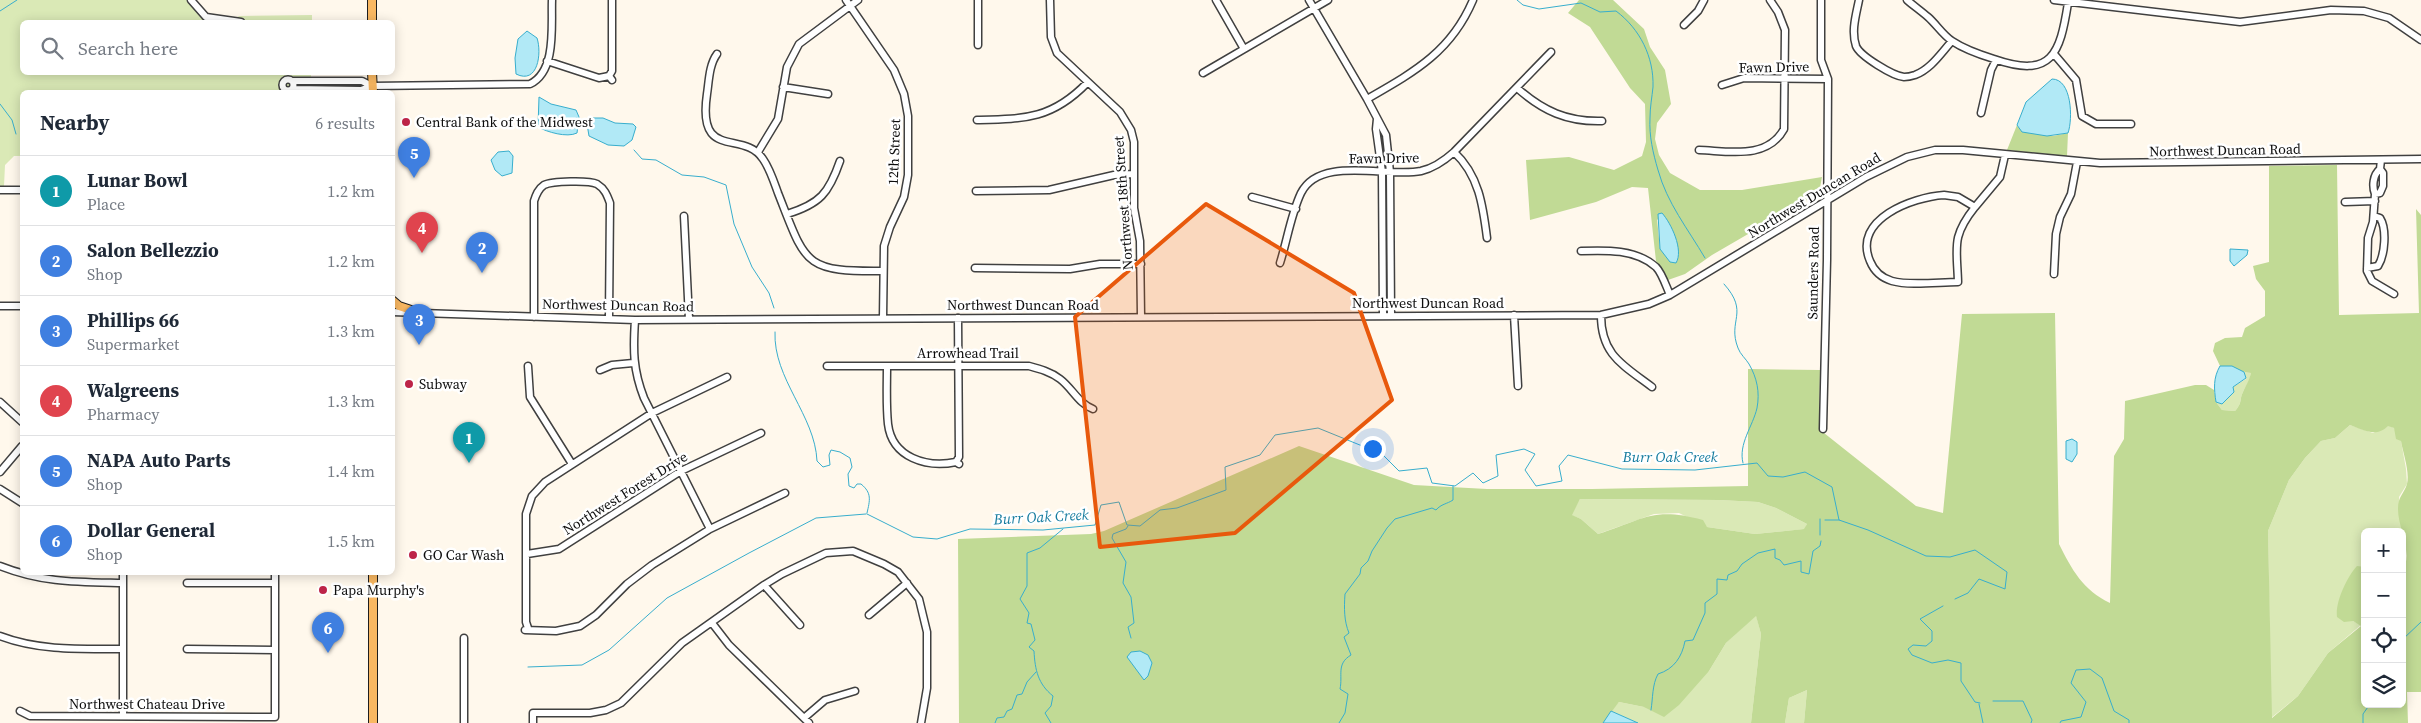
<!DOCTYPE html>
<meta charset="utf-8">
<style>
body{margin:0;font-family:"Source Serif 4",serif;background:#f2f2f3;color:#1f2937}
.controls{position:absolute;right:15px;bottom:15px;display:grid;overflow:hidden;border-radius:8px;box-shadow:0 2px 12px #0003}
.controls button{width:45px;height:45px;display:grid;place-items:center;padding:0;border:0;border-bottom:1px solid #e0e1e3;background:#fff;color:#1f2937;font:25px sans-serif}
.you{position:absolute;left:1372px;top:448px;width:18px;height:18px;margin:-12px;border:4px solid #fff;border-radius:50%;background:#1a73e8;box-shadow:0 0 0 8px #1a73e833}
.badge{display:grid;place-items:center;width:32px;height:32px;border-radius:50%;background:#2563eb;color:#fff;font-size:16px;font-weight:700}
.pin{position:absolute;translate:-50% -41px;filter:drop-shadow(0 1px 2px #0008)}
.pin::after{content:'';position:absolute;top:26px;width:18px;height:15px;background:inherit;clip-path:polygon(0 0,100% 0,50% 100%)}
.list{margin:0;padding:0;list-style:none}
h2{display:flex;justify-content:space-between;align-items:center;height:65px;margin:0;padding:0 20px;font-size:21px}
h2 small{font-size:16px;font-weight:400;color:#747a83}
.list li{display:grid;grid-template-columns:32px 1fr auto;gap:15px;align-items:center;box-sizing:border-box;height:70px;padding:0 20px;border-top:1px solid #e0e1e3}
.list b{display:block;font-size:19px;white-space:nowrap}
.list p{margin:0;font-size:16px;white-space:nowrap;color:#747a83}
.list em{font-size:16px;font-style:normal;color:#747a83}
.icon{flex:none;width:28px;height:28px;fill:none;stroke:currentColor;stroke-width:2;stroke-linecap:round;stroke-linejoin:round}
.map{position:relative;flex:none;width:2421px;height:723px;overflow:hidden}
.search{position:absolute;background:#fff;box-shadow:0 2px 12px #0003;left:20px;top:20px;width:375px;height:55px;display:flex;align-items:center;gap:12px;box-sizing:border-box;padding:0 18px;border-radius:8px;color:#747a83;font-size:19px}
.panel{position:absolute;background:#fff;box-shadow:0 2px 12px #0003;left:20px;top:90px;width:375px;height:485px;border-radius:8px}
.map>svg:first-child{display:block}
.green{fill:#dae9b6}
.forest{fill:#c1da95;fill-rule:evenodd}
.water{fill:#b1e9f6;stroke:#38aecd}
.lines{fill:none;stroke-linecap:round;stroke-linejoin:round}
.stream{stroke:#38aecd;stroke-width:1}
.minor-casing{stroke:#404040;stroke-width:9}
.major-casing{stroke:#1e1e1e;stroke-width:10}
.minor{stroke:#fff;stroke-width:6}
.major{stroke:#f9b862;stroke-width:8}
.marked{fill:#e8590c;fill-opacity:0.2;stroke:#e8590c;stroke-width:4;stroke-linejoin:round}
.poi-dot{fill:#bd2448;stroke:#fff;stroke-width:2}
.labels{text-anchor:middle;stroke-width:5;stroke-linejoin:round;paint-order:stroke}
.street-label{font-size:14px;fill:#0d0d0d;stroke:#fff}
.poi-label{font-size:14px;fill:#0d0d0d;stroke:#fff;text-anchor:start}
.water-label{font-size:15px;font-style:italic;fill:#167c9f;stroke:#fff}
</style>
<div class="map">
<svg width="2421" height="723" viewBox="0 0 2421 723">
<rect width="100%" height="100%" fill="#fff8ec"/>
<path class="green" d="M0,0h191l15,17 27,3 6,-4 73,-1v7h-290v50h289v9l52,-2v10l-51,1 -1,2h-289v64h-8l-9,9 -1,21h-4z
M2244,372l7,1c-1,8 -5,12 -8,19 -4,8 0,10 -8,19l-13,-1 -6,-8 6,2 11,-17 13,-8z
M2350,425l23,8 15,-8 6,3 7,13 5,28 1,15 -8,13 3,35h-37v35l-12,54 8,4 -33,28 -30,43 -27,22 -3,-187 21,-51 16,-22 16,-17 14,-3z
M1580,499l139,1 39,2 18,6 31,16 -2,5 -50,5 -48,-7 -28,-14 -25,1 -56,20 -17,-15 -10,-4z
M1756,615l5,19 -10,89h-113l-27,-12 8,-9 25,5 65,-36 17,-28z
M1807,690l-3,33h-19l4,-25z"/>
<path class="forest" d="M1579,0h34l31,29 6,18 15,23 6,34 -14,19 -2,16 4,16 11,18 30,17h42l80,-13 -3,16 -107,62 -27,19 -17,6 -12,-19 -8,-73 -16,-1 -36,15 -66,18 -4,-60 43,-3 45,13 28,-14 4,-14 -1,-38 -15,-16 -40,-61 -22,-14zM1657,219l19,20 2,20 -18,-10z
M2017,125l1,2 35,9 15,-3 -1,23 -60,-6z
M2337,165l2,150 80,-2 -3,-104 5,6v477h-14l1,31h-604l3,-33 -18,8 -4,25h-34l10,-89 -5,-18 -30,27 -17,28 -30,34 -15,12 -20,-10 -25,-5 -16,21h-644l-1,-184 133,-5 13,-3 195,-85 115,39 73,4h105l156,-3v-117l72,1 -1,59 97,77 27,7 19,-199 93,-1 4,231c13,26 24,46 51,59l4,-147 10,-17 1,-38 70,-16h11l8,5 2,12 6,8 13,1c8,-9 4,-11 8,-19 3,-7 6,-11 8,-19 -11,-1 -19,-7 -31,-7l-7,-15 2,-8 10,-5 17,-1 3,-9 20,-12v-25l-9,-12 -3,-13 16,-4v-96zM2350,425c14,5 26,13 38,1l6,2 2,11 5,2c2,12 9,31 6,43 -3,10 -9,12 -9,25 0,21 16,43 4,64v131h-37v-137l-8,-1c-10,11 -22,36 -20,51l7,5 9,-1 8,5 -33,27 -30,43 -26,22 -4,-187 21,-51 16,-22 16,-17 14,-3zM1580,499l139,1 39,2 18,6 31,16 -3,5 -49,5 -48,-7 -4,-7c-51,-14 -60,0 -105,14l-17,-15 -9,-4z"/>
<path class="water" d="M527,31l10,7c5,15 1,47 -21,36l-1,-16 3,-19z
M2052,79c20,0 21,40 16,54l-21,3 -25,-4 -5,-7 9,-23z
M539,97l12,7 25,6 3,7 -2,16c-10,5 -30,-1 -39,-6z
M590,118h13l12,5 18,1 3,3 -4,13 -8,6 -16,-1 -19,-9 -2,-12z
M509,151l4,5 -1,17 -10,3 -7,-6 -4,-10 7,-8z
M1662,213c9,10 22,37 14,50l-6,-1 -10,-13 -2,-35z
M2230,249l18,1 -1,5 -13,11 -4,-5z
M2220,366h12l12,6 2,6 -13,9 1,5 -12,12 -6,-2c-2,-13 -3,-24 4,-36z
M2072,439l5,3v12l-5,8 -6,-3v-18z
M1140,651l8,4 4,8 -4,13 -4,4 -17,-23 4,-5z
M1611,711l27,12h-35z"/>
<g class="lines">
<path class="stream" d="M1517,0l6,5 16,4 42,-6 19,9 16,-1c24,18 38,46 37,76 -1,10 -3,20 -3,31 -1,18 3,35 8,52 9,33 30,59 47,88
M0,11l17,-11
M0,104l12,16 4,14
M579,126h8
M634,150l8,9 14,1 26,15 22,2 22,8 8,39 18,43 17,26 5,15
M1724,284c26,29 3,36 14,64 2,6 8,11 11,16 8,14 11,28 8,44 -4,18 -19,36 -14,55
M775,332c-2,47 40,83 42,129l6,6 7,-2 -1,-10 2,-5 9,2 10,6 2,9 -4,7 1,12 5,2 3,-4h4c11,9 9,16 6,29
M867,514l46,23 24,2 33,-10 73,1 52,-5 6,-20 18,-3 8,23 13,1 20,-16 17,-2 49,-18 -1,-23 35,-12 15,-20 43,-7 64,26 17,17 28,-3 5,15 23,3 18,-13 10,10 15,-7 -2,-21 28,-6 11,5 -10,16 11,16 26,-5 -3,-15 9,-11 54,14 73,1 62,-7 11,13 15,1 22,-5 27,15 7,33 29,10 58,26 24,1 25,-7 32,22 -2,17 -26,-10 -11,14 -13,6
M1820,519v16
M1825,520h14
M1128,526l-2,3 -13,5 -1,4 14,24 -3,21 8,14 3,26 -6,4 3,11
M1943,606l-23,13 12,12v10l-6,5 -13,-1 -5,4 4,6 20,8 16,-3 13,3v18l14,21 5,1
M2402,640l19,-18
M528,667l54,-2 27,-15 58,-52 82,-45 67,-35 50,-4
M1993,701h30l9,19 -1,3
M1979,704l4,19
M1651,710c2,-12 1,-25 7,-36 16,-5 24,-17 27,-33l8,-1 12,-27v-10l12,-9v-15l10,1 1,-5 9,-4 5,-7 16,-11 17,-4v9l5,2 4,5 17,-4v11l8,2 4,-23 7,-5 1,-5
M995,723l2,-5 7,-1 3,-6 5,-2 5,-14 5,-1 5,-12 9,-10
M1051,723l-6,-10 6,-7 2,-10c-15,-12 -18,-26 -19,-45l-5,-4 6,-7 -4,-16 -4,-1 2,-10 -9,-14 7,-13v-33l13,-5 23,-19
M1339,723l6,-10 3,-19 -8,-5c3,-14 -4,-25 11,-34l-7,-18 5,-4c-5,-12 -5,-25 -4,-39l15,-20 1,-6 7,-7 4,-10 15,-23 8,-9 37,-11 4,2c5,-6 11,-6 17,-10v-14
M2060,723l1,-2 20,-4 5,-15 -15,-19 5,-13 14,-1 12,9 12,33 15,9v3
M2363,723v-9l7,-10"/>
<defs>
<path id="minor" d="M191,0l15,17 35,5
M846,0l48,70 10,24 4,22v59l-4,22 -14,30 -6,19 -1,72
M1050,0l1,37 6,16 63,59 11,18 3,12v66l6,33 1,75
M1216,0l28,49
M1309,0l58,99 19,36 4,37 1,143
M1821,0v60l7,19 -1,181 -4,169
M1859,0c-3,15 -8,31 -3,46 4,10 37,30 48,31 4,0 8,-1 11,-2 16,-6 26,-22 37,-34
M1907,0c7,6 14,11 21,17 8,7 15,18 24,24 12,8 29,14 42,18 58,20 66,-5 74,-56
M2054,0l186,22 91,-12 33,1 25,7 32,22
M1684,25l14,-14 6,-11
M978,45v-45
M717,54c-8,11 -8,27 -10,40 -10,68 36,35 56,65 7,10 11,23 15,34 28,71 25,79 105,78
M2054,54l22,26 6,36 14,8h35
M547,61l52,17 10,-2
M1203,73l125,-73
M282.5 85a5.5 5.5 0 1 1 11 0a5.5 5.5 0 1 1-11 0Z
M612,80l-3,-4 3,-5v-71
M292,81h70l10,5
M1722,85l22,-7 84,1
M783,87l45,7
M1517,88c26,23 50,34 85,33
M292,89l69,1 11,-4 158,-2c27,-13 21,-59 22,-84
M1367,99c47,-27 84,-47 106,-99
M1981,113l10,-43 5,-10
M1377,119l-1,10 6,43 1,143
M977,120c48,-1 75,-1 110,-37
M1699,150c30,1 68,10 85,-21l1,-99 -7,-18 -8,-12
M758,152l20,-33 9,-52 12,-23 59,-44
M1454,152c25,23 29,54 33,86
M2380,169c-7,6 -8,17 -5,25l5,-1 3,-7v-13l-3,-4 1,-9
M0,190h22
M976,191l73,-1 65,-15 20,-1
M2375,194l-2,28 -5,16 -1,33 5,10 22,13
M1944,195l14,2 17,10c-24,30 -18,40 -17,75 -19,0 -48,4 -66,-1 -10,-3 -18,-10 -22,-20 -18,-42 43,-64 74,-66z
M1252,197l44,12
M2345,202l30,-1
M1975,207l25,-30 5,-22
M787,214c33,-10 42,-21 53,-53
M684,216l5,103
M1581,251c25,-1 55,-2 75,16 6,6 10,19 14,28
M1280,263c7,-22 11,-49 21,-70 19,-38 86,-15 120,-22 13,-3 23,-10 33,-19l97,-100
M975,268l95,1 30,-5h41
M2367,268l11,-2c7,-11 9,-37 2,-48l-6,-2
M2054,274l2,-40 4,-17 11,-23 6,-32
M0,306h22
M392,312l243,8 966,-5 48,-11 21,-9 196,-118 41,-20 28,-7h28l137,13 321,-4
M1514,315l4,71
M1601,315c0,40 22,50 51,72
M534,317v-116c2,-6 4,-12 10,-16 8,-4 45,-5 53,-1 8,5 10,11 13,19l-1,115
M958,318l1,139 -3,5 3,2
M635,320c-2,30 -2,50 9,78l66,131
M528,366l2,31 42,67
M827,366h202c11,3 22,6 31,13 12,9 19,25 33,30
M887,366c0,19 -1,39 1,58 4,34 39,44 68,38
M600,370l12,-5 21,-2
M0,402l22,20
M0,472l22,-26
M0,489l22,14
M527,554l32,-5 122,-78 80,-38
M0,566c43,17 78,16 123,17
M123,572v144
M187,583h88
M764,585l36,40
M869,615l38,-32
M712,623l17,22 80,78
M528,628l-2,-6v-108l6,-18 13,-14 107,-69 75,-36
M525,630l31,1 24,-5 16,-11 31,-31 25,-19 58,-36 75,-36
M0,636c39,15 82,13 123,13
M464,638v85
M187,649l88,1
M20,711l10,5 245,1v-145
M804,718l21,-18 30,-9
M533,723v-10h57l16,-3 15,-7 61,-60 82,-58 18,-11 44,-21 27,-2 31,13 14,8 21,27 8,33v56l-6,35"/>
<path id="major" d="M372,22v-22
M372,72l1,20
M392,300l7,6 21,7
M373,723v-151"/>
</defs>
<use href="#minor" class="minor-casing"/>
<use href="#major" class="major-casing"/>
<use href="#minor" class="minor"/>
<use href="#major" class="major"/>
</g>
<path class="marked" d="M1206,204l148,89 38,107 -157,133 -135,14 -25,-230z"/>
<g class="poi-dot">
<circle cx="406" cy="122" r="5"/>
<circle cx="409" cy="384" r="5"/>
<circle cx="413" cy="555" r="5"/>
<circle cx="323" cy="590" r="5"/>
</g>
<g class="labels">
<g class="street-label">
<text transform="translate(1774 67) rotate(-1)" y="5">Fawn Drive</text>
<text transform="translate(2225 150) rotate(-1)" y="5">Northwest Duncan Road</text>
<text transform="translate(894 152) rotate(-88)" y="5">12th Street</text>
<text transform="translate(1384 158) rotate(-1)" y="5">Fawn Drive</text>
<text transform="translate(1814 195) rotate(-31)" y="5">Northwest Duncan Road</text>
<text transform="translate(1123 203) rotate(-94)" y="5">Northwest 18th Street</text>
<text transform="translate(1813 273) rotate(-89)" y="5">Saunders Road</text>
<text x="1428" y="308">Northwest Duncan Road</text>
<text transform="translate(618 305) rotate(1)" y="5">Northwest Duncan Road</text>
<text x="1023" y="310">Northwest Duncan Road</text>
<text x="968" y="358">Arrowhead Trail</text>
<text transform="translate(625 493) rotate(-32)" y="5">Northwest Forest Drive</text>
<text x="147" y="709">Northwest Chateau Drive</text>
</g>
<g class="poi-label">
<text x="416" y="127">Central Bank of the Midwest</text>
<text x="419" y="389">Subway</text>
<text x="423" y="560">GO Car Wash</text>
<text x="333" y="595">Papa Murphy's</text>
</g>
<g class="water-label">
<text x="1670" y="462">Burr Oak Creek</text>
<text transform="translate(1041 517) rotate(-3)" y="5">Burr Oak Creek</text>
</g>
</g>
</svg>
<div class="controls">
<button>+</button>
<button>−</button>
<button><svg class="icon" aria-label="locate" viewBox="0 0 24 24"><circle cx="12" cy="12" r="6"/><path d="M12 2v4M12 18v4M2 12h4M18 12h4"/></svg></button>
<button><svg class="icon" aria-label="layers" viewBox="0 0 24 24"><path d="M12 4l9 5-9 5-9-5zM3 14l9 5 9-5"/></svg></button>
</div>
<div class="you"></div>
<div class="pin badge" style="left:469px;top:463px;background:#0f9aa8">1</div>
<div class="pin badge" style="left:482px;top:273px;background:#3f7fe0">2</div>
<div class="pin badge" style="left:419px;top:345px;background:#3f7fe0">3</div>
<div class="pin badge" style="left:422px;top:253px;background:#e0444e">4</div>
<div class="pin badge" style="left:414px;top:178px;background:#3f7fe0">5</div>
<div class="pin badge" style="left:328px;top:653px;background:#3f7fe0">6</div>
<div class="search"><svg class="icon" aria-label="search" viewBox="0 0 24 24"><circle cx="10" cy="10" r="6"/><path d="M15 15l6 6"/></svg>Search here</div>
<section class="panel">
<h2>Nearby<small>6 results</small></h2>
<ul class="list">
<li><span class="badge" style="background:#0f9aa8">1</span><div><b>Lunar Bowl</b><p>Place</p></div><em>1.2 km</em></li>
<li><span class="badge" style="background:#3f7fe0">2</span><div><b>Salon Bellezzio</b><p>Shop</p></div><em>1.2 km</em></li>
<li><span class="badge" style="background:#3f7fe0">3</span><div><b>Phillips 66</b><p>Supermarket</p></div><em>1.3 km</em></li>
<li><span class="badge" style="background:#e0444e">4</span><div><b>Walgreens</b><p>Pharmacy</p></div><em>1.3 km</em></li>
<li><span class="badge" style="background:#3f7fe0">5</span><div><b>NAPA Auto Parts</b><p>Shop</p></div><em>1.4 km</em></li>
<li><span class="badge" style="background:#3f7fe0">6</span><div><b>Dollar General</b><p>Shop</p></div><em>1.5 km</em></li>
</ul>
</section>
</div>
